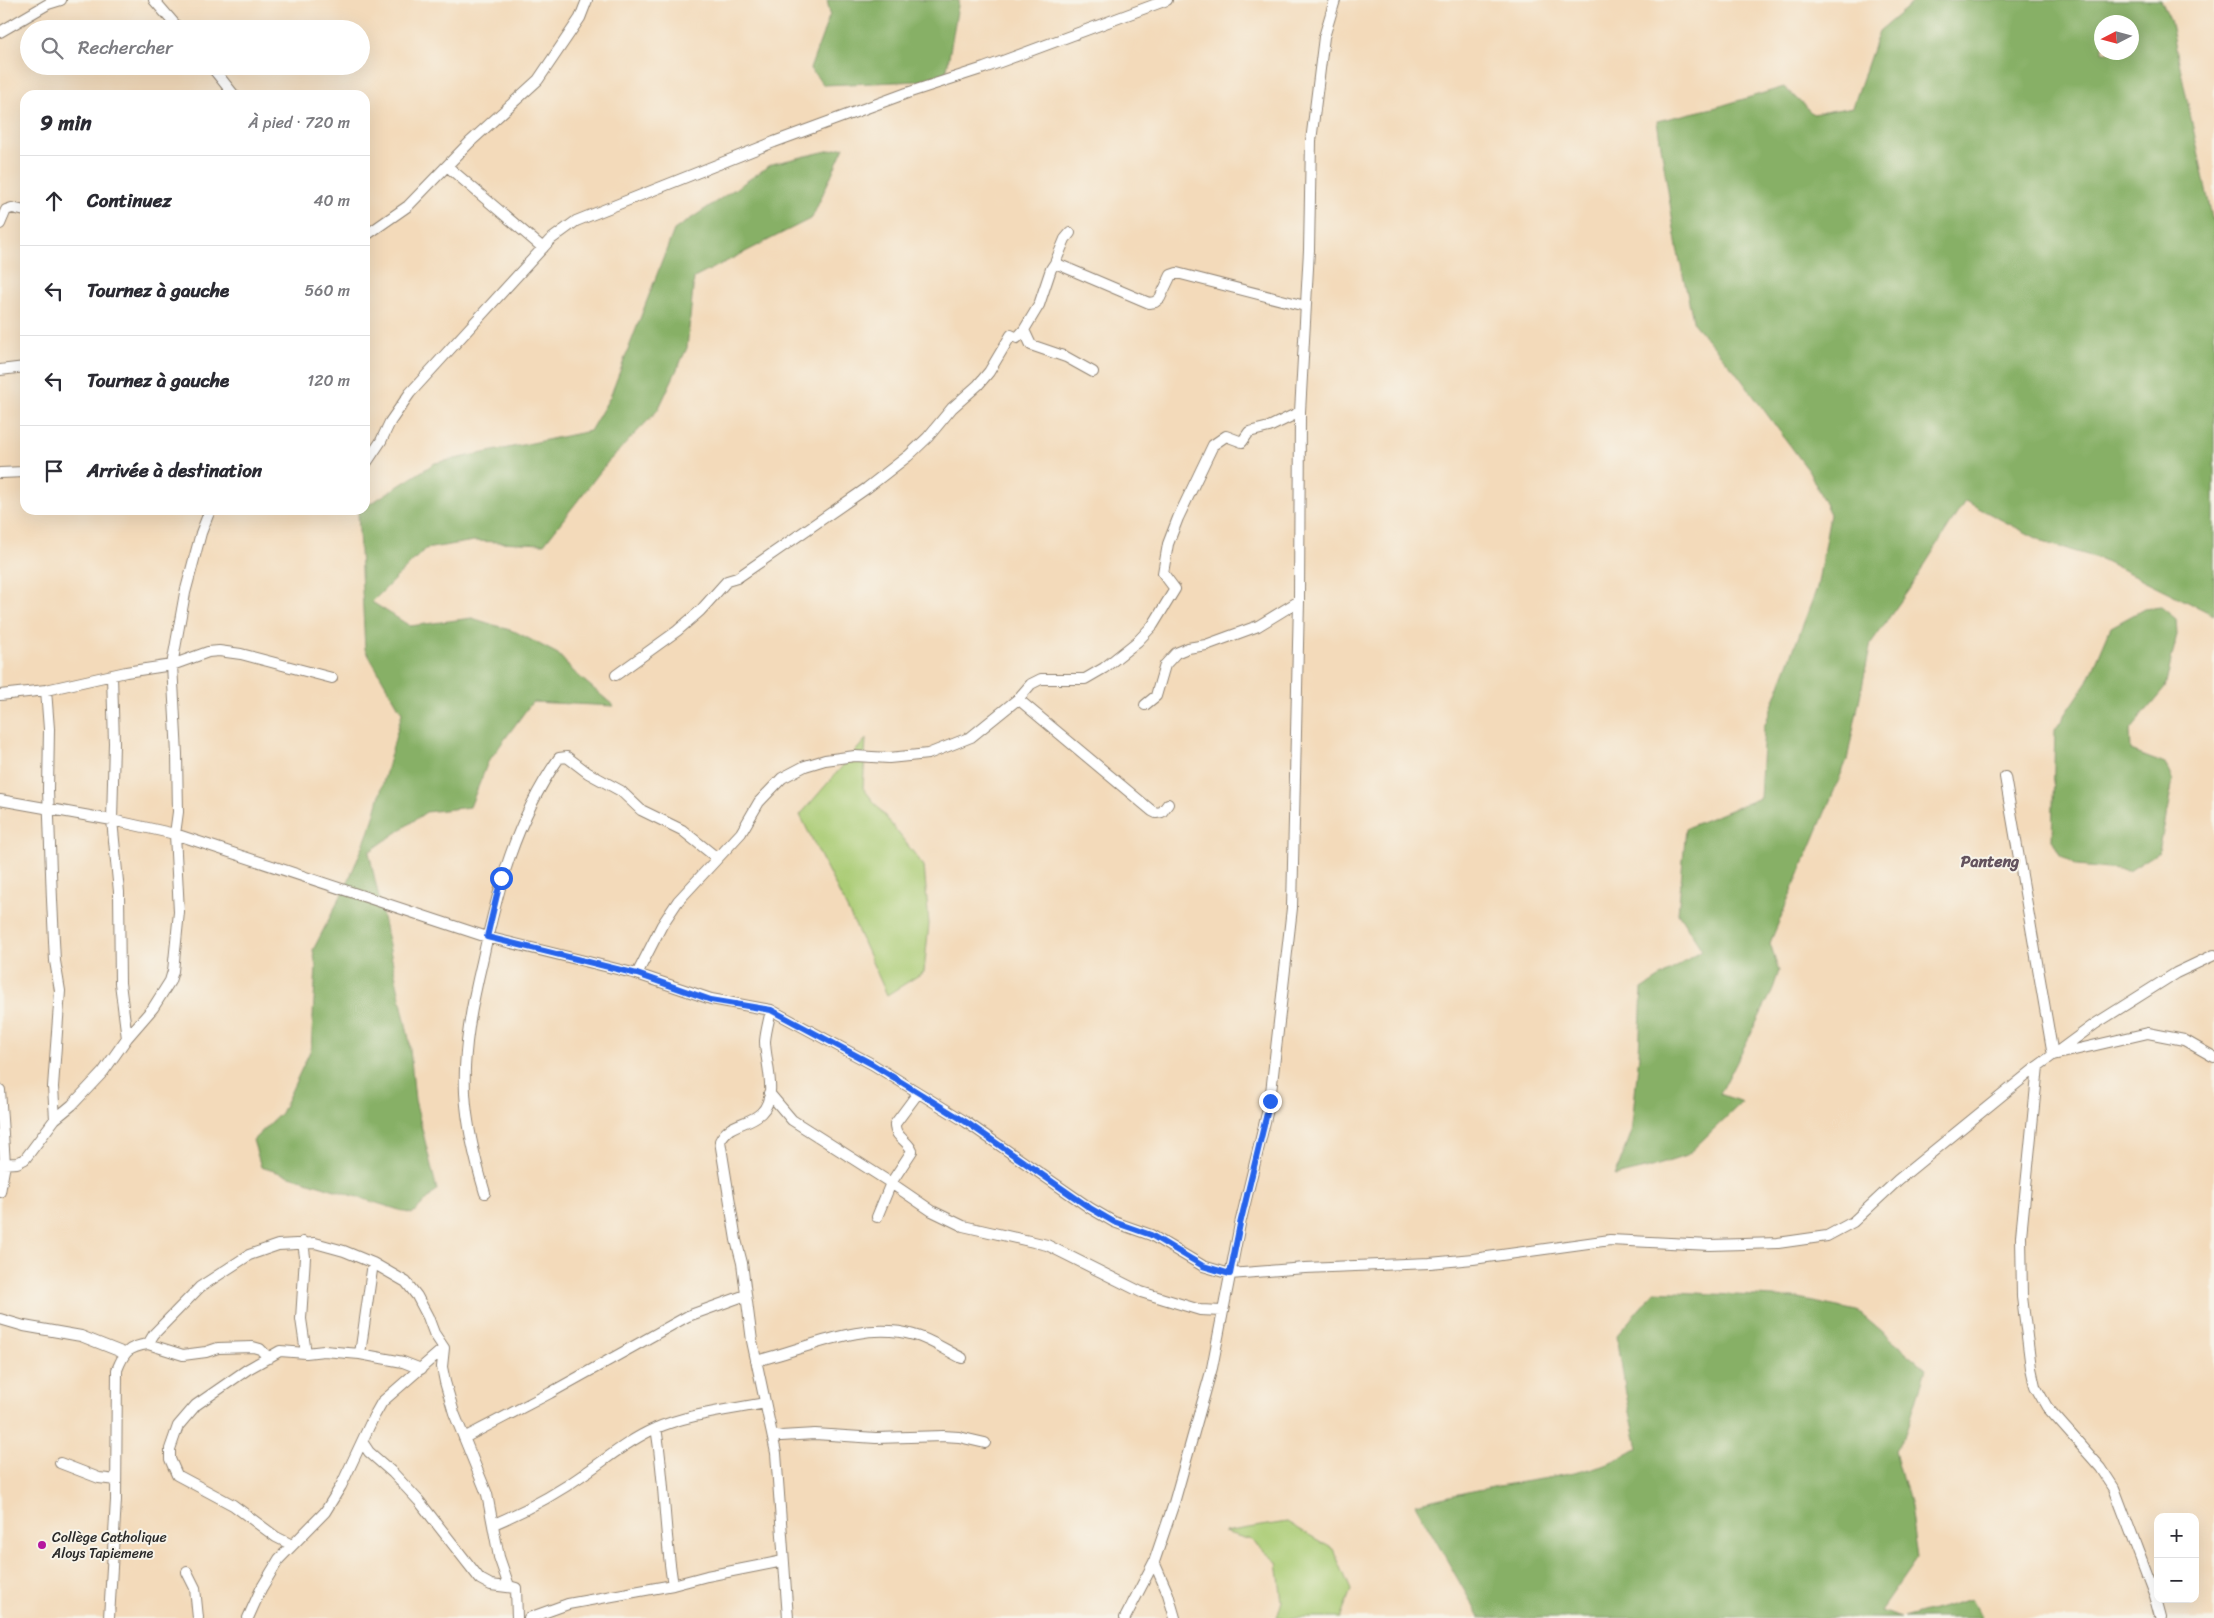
<!DOCTYPE html>
<html lang="fr">
<meta charset="utf-8">
<style>
body{margin:0;font-family:Sriracha,sans-serif;background:#f7f7f7;color:#2b2b33}
.controls{position:absolute;right:15px;bottom:15px;display:grid;overflow:hidden;border-radius:10px;box-shadow:0 5px 20px #0002}
.controls button{width:45px;height:45px;display:grid;place-items:center;padding:0;border:0;border-bottom:1px solid #e1e1e2;background:#fff;color:#2b2b33;font:25px sans-serif}
.compass{position:absolute;left:2094px;top:15px;width:45px;height:45px;border-radius:50%;background:#fff;box-shadow:0 5px 20px #0002;rotate:264deg}
.stop{position:absolute;width:15px;height:15px;margin:-11px;border:4px solid #2563eb;border-radius:50%;background:#fff}
.stop.end{background:#2563eb;border-color:#fff;box-shadow:0 1px 5px #0008}
.list{margin:0;padding:0;list-style:none}
h2{display:flex;justify-content:space-between;align-items:center;height:65px;margin:0;padding:0 20px;font-size:21px}
h2 small{font-size:16px;font-weight:400;color:#7c7c81}
.list li{display:grid;grid-template-columns:32px 1fr auto;gap:15px;align-items:center;box-sizing:border-box;height:90px;padding:0 20px;border-top:1px solid #e1e1e2}
.list b{display:block;font-size:19px;white-space:nowrap}
.list em{font-size:16px;font-style:normal;color:#7c7c81}
.icon{flex:none;width:28px;height:28px;fill:none;stroke:currentColor;stroke-width:2;stroke-linecap:round;stroke-linejoin:round}
.map{position:relative;flex:none;width:2214px;height:1618px;overflow:hidden}
.search{position:absolute;background:#fff;box-shadow:0 5px 20px #0002;left:20px;top:20px;width:350px;height:55px;display:flex;align-items:center;gap:12px;box-sizing:border-box;padding:0 18px;border-radius:28px;color:#7c7c81;font-size:19px}
.panel{position:absolute;background:#fff;box-shadow:0 5px 20px #0002;left:20px;top:90px;width:350px;height:425px;border-radius:15px}
.map>svg:first-child{display:block}
.green{fill:#aacc74;stroke:#6a7c50}
.forest{fill:#87b066;stroke:#596e48;fill-rule:evenodd}
.lines{fill:none;stroke-linecap:round;stroke-linejoin:round}
.minor-casing{stroke:#8f8272;stroke-width:12}
.minor{stroke:#fff;stroke-width:10}
.route{stroke:#2563eb;stroke-width:6}
.poi-dot{fill:#b5179e;stroke:#f7f3e8;stroke-width:2}
.labels{text-anchor:middle;stroke-width:4;stroke-linejoin:round;paint-order:stroke}
.poi-label{font-size:14px;fill:#2b2b2b;stroke:#f7f3e8;text-anchor:start}
.quarter-label{font-size:16px;font-weight:bold;fill:#63535e;stroke:#f7f3e8}
</style>
<div class="map">
<svg width="2214" height="1618" viewBox="0 0 2214 1618">
<rect width="100%" height="100%" fill="#f7f3e8"/>
<filter id="ink" filterUnits="userSpaceOnUse"><feTurbulence type="fractalNoise" baseFrequency=".02" numOctaves="2"/><feDisplacementMap in="SourceGraphic" scale="10" xChannelSelector="R" yChannelSelector="G"/><feConvolveMatrix kernelMatrix="1 2 1 2 8 2 1 2 1" color-interpolation-filters="sRGB"/></filter>
<filter id="wash" filterUnits="userSpaceOnUse"><feTurbulence type="fractalNoise" baseFrequency=".0096" numOctaves="4" result="noise"/><feDisplacementMap in="SourceGraphic" scale="20" xChannelSelector="R" yChannelSelector="G"/><feGaussianBlur stdDeviation="1.12" result="paint"/><feColorMatrix in="noise" values="0 0 0 0 0 0 0 0 0 0 0 0 0 0 0 0 0 1.4 0 .05"/><feComposite in="paint" operator="in"/></filter>
<g filter="url(#wash)">
<rect width="100%" height="100%" fill="#f3daba"/>
<path class="green" d="M866,739l-3,49 61,78 5,58 -5,48 -37,23 -31,-68 -56,-112z
M1287,1522l46,27 18,41 -11,28h-63l5,-17 -5,-39 -26,-22 -27,-8z"/>
<path class="forest" d="M827,0h132l-14,80 -121,5 -14,-16 20,-55z
M1916,0h245l9,19 44,208v388l-113,-56 -55,-16 -81,-42 -55,87 -39,55 -24,117 -77,183 9,28 -7,21 -52,102 22,8 -56,54 -37,12 -34,8 16,-42 8,-80 3,-65 60,-39 -24,-37 8,-85 74,-30 4,-71 53,-139 13,-74 -21,-43 -74,-100 -41,-47 -17,-76 -20,-127 60,-14 67,-20 29,27 40,-7 26,-76zM2102,22h30v30h-30z
M844,147l-32,71 -118,60 -7,70 -29,62 -51,53 -63,81 -70,-3 -49,8 -53,53 38,24 62,-8 44,14 42,22 16,18 40,34 -82,-4 -44,60 -18,45 -44,5 -57,40 40,187 6,61 22,90 -25,24 -151,-47 -8,-27 28,-27 30,-64 5,-82 -3,-17 34,-66 16,-38 10,-26 29,-107 -37,-64 -7,-137 7,-2v-3l70,-44 155,-32 20,-34 64,-167 98,-66z
M2161,607l15,12 1,16 -12,53 -35,42 1,21 34,13 8,17 -14,71 -30,19 -52,-5 -17,-11 -8,-16 3,-109 33,-49 23,-54 33,-18z
M1655,1291l139,7 63,13 69,58 -20,65 -11,17 15,55 7,52 -37,53 21,7h-421l-65,-114c23,-5 45,-11 68,-15 52,-11 109,-12 155,-41l-12,-54 -9,-59z
M1972,1599l10,19h-78z"/>
</g>
<g filter="url(#ink)">
<g class="lines">
<defs>
<path id="minor" d="M154,0l25,29
M0,32l48,-28 13,-4
M211,66l23,29
M447,166l96,82
M0,224l6,-14 6,-2 13,3
M365,236l43,-30 62,-64 68,-62 42,-62 7,-18
M1055,263l10,-24 5,-6
M1024,330l15,-25 12,-36 4,-6 94,40 6,-1 5,-4 11,-23 6,-2 128,33
M0,370l25,-3
M365,465l16,-24 9,-19 20,-29 140,-153 26,-19 198,-79 133,-49 77,-25 183,-68
M0,473l25,-1
M616,675l61,-44 23,-20 27,-30 10,-3 130,-90 41,-32 20,-19 24,-29 26,-23 11,-13 22,-37 6,3 7,-8 7,15 35,12 27,15
M112,676l2,67 -2,77 7,72 1,91 7,55
M46,690l3,39 -1,61 4,110 3,61 5,30 -7,96 2,32
M0,695l46,-5 80,-18 46,-7 36,-13 11,-1 22,3 91,24
M1018,699l134,112 4,2 6,-1 6,-8
M1145,705l11,-9 9,-31 11,-12 12,-5 18,-3 52,-19 41,-25
M2005,777l48,278 95,-22 36,7 30,17
M0,800l112,20 63,14 312,103 150,37 74,25 60,11 101,54 94,58 124,86 24,14 37,13 52,31 27,8 75,-6 125,-5 43,-4 137,-19 100,5 68,-2 49,-7 26,-14 45,-42 140,-114 57,-42 81,-51 38,-18
M637,974l25,-49 16,-24 63,-68 18,-31 23,-24 23,-12 20,-6 30,-4 34,2 39,-4 43,-17 47,-38 13,-15 10,-5h44l19,-11 34,-27 15,-16 22,-36 -12,-16 5,-29 10,-26 35,-73 13,-9 16,6 7,-10 20,-5 31,-15
M771,1010c-2,10 -5,20 -6,31 0,21 14,55 -4,72 -14,13 -32,9 -41,28l16,99 6,23 10,78 24,112 12,165
M2038,1066l-17,170 1,61 9,71 4,18 12,21 54,61 13,20 41,108 6,22
M0,1090l5,74 -5,28
M769,1093l23,27 99,63 41,28 31,15 84,19 94,47 59,18 22,1
M0,1164l17,-1 8,-4 30,-40 17,-14 31,-33 24,-34 26,-30 17,-27 3,-10 6,-59 -4,-78 3,-22 -1,-58 -5,-89 13,-72 16,-60 9,-23
M485,1193c-10,-33 -18,-65 -20,-100 -2,-44 7,-89 17,-131 16,-74 33,-141 77,-204l8,-1 21,16 33,18 20,19 41,20 35,28
M877,1217l14,-34 21,-32c-4,-11 -18,-14 -17,-27l23,-31
M303,1242l2,15 -4,62 5,34
M0,1319l24,7 57,10 43,17
M148,1344l35,11 23,-3 12,-4 35,-1 7,2 9,9
M360,1354l13,-91
M756,1361c51,-12 105,-41 158,-26 16,4 33,16 48,23
M656,1428c9,52 8,105 17,157
M772,1434l9,2 34,-2 61,4 67,-2 16,1 26,6
M464,1438l86,-45 138,-77 58,-21
M363,1443l6,9 24,21 26,28 61,78 11,6 24,3
M60,1463l39,15 17,2
M494,1524c33,-14 64,-31 93,-52 22,-15 42,-32 67,-43 34,-15 75,-19 111,-26
M292,1545l-16,-8 -43,-32 -56,-30 -7,-16v-10l8,-23 18,-21 52,-36 32,-18 26,2 18,-2 36,3 43,8 18,7
M1154,1562l14,32 7,24
M187,1572l8,16 3,30
M109,1618l7,-118 1,-130c7,-18 11,-23 31,-26l6,-10 46,-47 49,-32 29,-10 37,-2 29,8 29,12 33,19 11,14 11,21 6,16 10,15 -2,19 3,15 9,31 33,81 12,63 10,29 7,2 1,30
M248,1618l13,-29 18,-30 46,-47 16,-26 32,-68 9,-16 62,-54
M529,1618l39,-14 105,-19 34,-9 76,-15
M1125,1618l29,-56 20,-59 38,-135 28,-144 30,-123 22,-193 7,-307 1,-189 9,-162 2,-109 13,-104 11,-37"/>
</defs>
<use href="#minor" class="minor-casing"/>
<use href="#minor" class="minor"/>
</g>
</g>
<g class="lines" filter="url(#ink)">
<path class="route" d="M501,878l-14,59 150,37 74,26 60,10 101,54 94,58 124,86 24,14 37,13 52,31 27,8 10,-50 30,-123"/>
</g>
<circle class="poi-dot" cx="42" cy="1545" r="5"/>
<g class="labels">
<g class="poi-label">
<text x="52" y="1542">Collège Catholique<tspan x="52" dy="16">Aloys Tapiemene</tspan></text>
</g>
<g class="quarter-label">
<text x="1990" y="867">Panteng</text>
</g>
</g>
</svg>
<div class="controls">
<button>+</button>
<button>−</button>
</div>
<svg class="compass" viewBox="-18 -18 36 36"><path d="M0-13l5 13h-10z" fill="#e53935"/><path d="M0 13l5-13h-10z" fill="#7c7c81"/></svg>
<div class="stop" style="left:501px;top:878px"></div>
<div class="stop end" style="left:1270px;top:1101px"></div>
<div class="search"><svg class="icon" aria-label="search" viewBox="0 0 24 24"><circle cx="10" cy="10" r="6"/><path d="M15 15l6 6"/></svg>Rechercher</div>
<section class="panel">
<h2>9 min<small>À pied · 720 m</small></h2>
<ul class="list">
<li><svg class="icon" aria-label="ahead" viewBox="0 0 24 24"><path d="M12 20V5M6 11l6-6 6 6"/></svg><div><b>Continuez</b></div><em>40 m</em></li>
<li><svg class="icon" aria-label="left" viewBox="0 0 24 24"><path d="M17 20v-9H6M10 6l-5 5 5 5"/></svg><div><b>Tournez à gauche</b></div><em>560 m</em></li>
<li><svg class="icon" aria-label="left" viewBox="0 0 24 24"><path d="M17 20v-9H6M10 6l-5 5 5 5"/></svg><div><b>Tournez à gauche</b></div><em>120 m</em></li>
<li><svg class="icon" aria-label="arrive" viewBox="0 0 24 24"><path d="M6 21V4h12l-3 4 3 4H6"/></svg><div><b>Arrivée à destination</b></div></li>
</ul>
</section>
</div>
